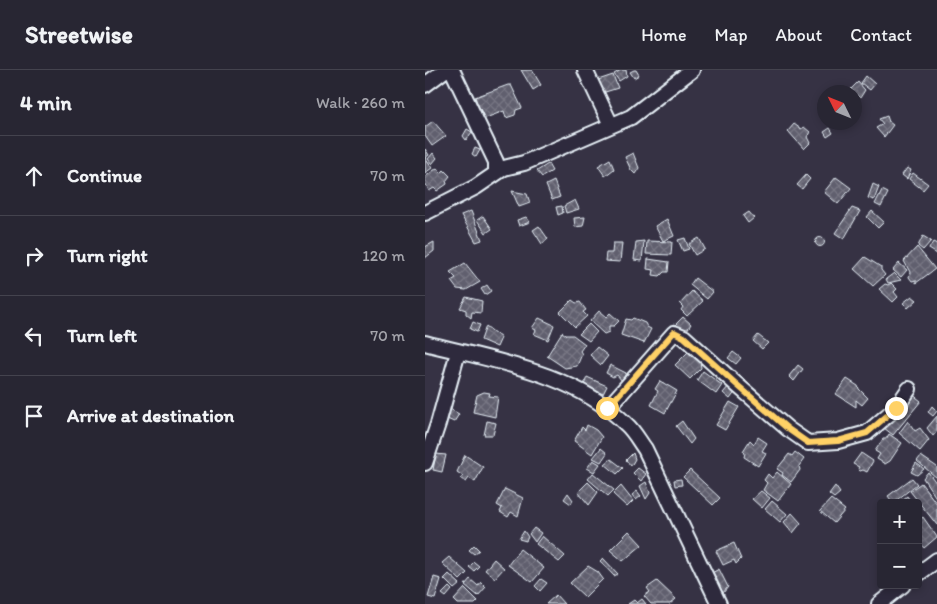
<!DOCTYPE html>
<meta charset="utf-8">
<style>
body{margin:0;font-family:Itim,sans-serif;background:#34323f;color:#f1f3f6}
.controls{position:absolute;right:15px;bottom:15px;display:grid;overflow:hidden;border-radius:5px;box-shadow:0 2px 8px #0003}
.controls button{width:45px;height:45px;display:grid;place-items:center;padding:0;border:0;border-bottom:1px solid #44434e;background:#282633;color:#f1f3f6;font:25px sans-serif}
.compass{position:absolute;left:392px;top:15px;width:45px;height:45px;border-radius:50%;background:#282633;box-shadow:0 2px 8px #0003;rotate:313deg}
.stop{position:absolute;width:15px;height:15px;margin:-11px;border:4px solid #ffd166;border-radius:50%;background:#fff}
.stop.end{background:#ffd166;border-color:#fff;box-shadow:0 1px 5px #0008}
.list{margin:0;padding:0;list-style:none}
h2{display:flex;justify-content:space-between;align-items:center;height:65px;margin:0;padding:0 20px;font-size:21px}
h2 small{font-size:16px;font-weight:400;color:#a5a5ac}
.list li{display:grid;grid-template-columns:32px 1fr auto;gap:15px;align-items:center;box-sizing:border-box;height:80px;padding:0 20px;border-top:1px solid #44434e}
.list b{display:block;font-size:19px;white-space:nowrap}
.list em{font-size:16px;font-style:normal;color:#a5a5ac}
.icon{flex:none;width:28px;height:28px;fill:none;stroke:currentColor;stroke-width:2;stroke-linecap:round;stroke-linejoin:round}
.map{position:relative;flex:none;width:512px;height:534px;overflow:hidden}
header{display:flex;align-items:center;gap:30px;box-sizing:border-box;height:70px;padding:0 25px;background:#282633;border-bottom:1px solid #44434e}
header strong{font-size:24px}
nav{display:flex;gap:28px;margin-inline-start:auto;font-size:18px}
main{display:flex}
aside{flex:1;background:#282633}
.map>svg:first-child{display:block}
.building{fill:url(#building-cross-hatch);stroke:#e8f1f8}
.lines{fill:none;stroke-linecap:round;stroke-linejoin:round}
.minor-casing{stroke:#e8f1f8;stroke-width:18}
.minor{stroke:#2f2a3d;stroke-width:14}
.route{stroke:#ffd166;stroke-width:6}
</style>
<header>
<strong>Streetwise</strong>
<nav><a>Home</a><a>Map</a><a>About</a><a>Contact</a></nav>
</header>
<main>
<aside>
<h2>4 min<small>Walk · 260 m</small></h2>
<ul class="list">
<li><svg class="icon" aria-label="ahead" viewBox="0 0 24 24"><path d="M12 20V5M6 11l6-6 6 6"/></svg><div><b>Continue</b></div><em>70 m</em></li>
<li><svg class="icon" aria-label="right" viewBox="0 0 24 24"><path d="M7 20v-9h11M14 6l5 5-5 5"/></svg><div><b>Turn right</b></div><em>120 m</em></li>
<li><svg class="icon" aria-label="left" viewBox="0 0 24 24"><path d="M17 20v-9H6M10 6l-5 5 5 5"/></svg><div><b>Turn left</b></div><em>70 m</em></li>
<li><svg class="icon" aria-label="arrive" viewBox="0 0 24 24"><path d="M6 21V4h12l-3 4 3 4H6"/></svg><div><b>Arrive at destination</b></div></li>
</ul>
</aside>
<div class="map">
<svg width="512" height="534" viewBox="0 0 512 534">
<defs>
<pattern id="building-cross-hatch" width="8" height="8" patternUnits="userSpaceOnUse" patternTransform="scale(1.25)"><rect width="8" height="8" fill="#605e6e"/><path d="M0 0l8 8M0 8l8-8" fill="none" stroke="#777683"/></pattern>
</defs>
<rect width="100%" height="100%" fill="#363244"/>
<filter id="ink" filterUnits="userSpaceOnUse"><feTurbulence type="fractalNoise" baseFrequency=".02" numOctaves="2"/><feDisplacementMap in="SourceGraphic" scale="10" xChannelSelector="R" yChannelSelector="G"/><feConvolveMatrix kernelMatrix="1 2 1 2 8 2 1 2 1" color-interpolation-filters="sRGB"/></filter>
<g filter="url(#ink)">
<path class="building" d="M96,0h11l9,15 -8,5z
M196,0h5l1,6 -8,5 -5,-7z
M209,0h2l3,5 -5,3 -4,-6z
M188,5l5,13 -16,5 -4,-13z
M441,6l9,8 -5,6 -9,-7z
M433,12l7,8 -5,8 -9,-9z
M83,15h3l11,23 -6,2 -1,5 -9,3 -2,-7 -21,8 -8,-22z
M462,46l2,6 4,3 -9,12 -8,-9 7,-4 -4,-5z
M8,51l13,15 -14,10 -7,-10v-9z
M369,54l7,5 3,-2 6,5 -3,5 3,6 -6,6 -16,-18z
M405,58l3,5 -6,4 -3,-5z
M42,59l5,3 -6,8 -3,-4z
M50,78l5,2 -4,7 -4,-3z
M0,79l4,6 -4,3 7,10 -7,5z
M8,83l4,5 -5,6 -4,-5z
M208,83l6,15 -4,6 -4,-4 -6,-13z
M185,89l4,10 -9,7 -7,-10z
M123,94l4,7 -10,6 -5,-6z
M12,98l4,5 3,-3 6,6 -4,5 1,3 -10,7 -3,-3 -5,3 -4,-9v-5z
M482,98l4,2 -4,9 -5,-4z
M488,103l15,11 -5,6 -14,-11z
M381,105l4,4 -8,10 -5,-4z
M411,107l15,11 -13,16 -14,-12z
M129,111l6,16 -8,3 -6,-15z
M448,114l6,3 -5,13 -6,-2z
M457,120l6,3 -7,14 -6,-3z
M87,121l15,3 3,9 -11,4z
M150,130l4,9 -13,4 -2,-7z
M137,136l1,7 -5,2 -2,-8z
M427,138l8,3 -16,28 -9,-6z
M46,141l11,29 -6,2 -15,-27z
M447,141l12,11 -6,6 -11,-11z
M324,142l5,6 -6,5 -5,-7z
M58,146l9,13 -6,4 -9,-13z
M101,147l4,5 -11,4 -2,-6z
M160,147l-2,9 -8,1 -1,-9z
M242,149l7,17 -11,5 -8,-15z
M114,156l9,13 -6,5 -9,-14z
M498,166l8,5 -8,9 -5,-4z
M390.5 172a4.5 4.5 0 1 1 9 0a4.5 4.5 0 1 1-9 0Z
M260,168l4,11 -6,2 -5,-11z
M274,168l6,11 -10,6 -6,-11z
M219,171l-2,20 -8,-1 2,-18z
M222,171l25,1 -1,13 -25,-1z
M9,172v9l-9,7v-11z
M508,172l4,2v10l-8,-5z
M188,173h9l-2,19 -15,-1 1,-8h6z
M492,177l18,22 -19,14v-3l-4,1 -3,-4 1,-5 -6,-11z
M440,187l16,10v3l4,5 -12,11 -19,-17z
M223,189l21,3 -1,10h-4l-4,4 -7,-1 1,-5 -7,-1z
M40,193l15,19 -14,8 -9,-1 -6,-8 5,-3 -6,-6z
M474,193l8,7 -6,7 -8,-7z
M469,203l7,7 -13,3 -2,-4z
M270,208l18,14 -6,7 -17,-14z
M466,213l6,6 -3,3 4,5 -5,5 -14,-13 6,-5 3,1z
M62,215l4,6 -6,4 -4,-6z
M267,221l11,10 -16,15 -6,-6 2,-3 -3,-3z
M487,226l5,4 -9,8 -5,-5z
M41,227l16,4 -1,12 -9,-1 -1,6 -5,-4v-4l-6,-2z
M147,230l4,3 4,-1 6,8 -3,2 4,4 -12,11 -15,-15z
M174,241l7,6 4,-4 9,8 -5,5h-5v6l-5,2 -14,-13z
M258,247l8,7 -6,9 -9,-9z
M114,248l15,7 -6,15 -14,-6 2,-4 -4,-2z
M208,248l12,5 2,4 4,2 -7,14 -23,-8 5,-16 5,1z
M48,252l7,3 -3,7 -7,-3z
M164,254l8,8 -8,9 -10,-7z
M61,256l15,12 -4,9 -16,-7z
M137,262l4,3h7l12,9 -5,7 2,3 -5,12 -12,2 -18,-12z
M333,265l10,8 -6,6 -9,-8z
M172,277l11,9 -7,9 -11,-10z
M263,282l4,4 4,-3 4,8 1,7 -11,11 -15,-14z
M308,282l8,6 -5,6 -8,-6z
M185,295l16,8 -4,8 -5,-6 -4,2 -7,-4z
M373,295l5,4 -9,12 -5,-5z
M278,301l19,14 -6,9 -19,-14z
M162,307l20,9 -4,8 -19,-9z
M422,309l11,7 1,3 9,9 -6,7 -6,-5v7l-20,-13z
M235,311l17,10 -12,22 -14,-8 7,-14 -3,-2z
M304,316l7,5 -6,8 -7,-6z
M59,322l6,1 -1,3 9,1 -3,20 -22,-5 4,-17z
M487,324l9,7 -28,34 -9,-7z
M305,332l9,5 -14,23 -9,-5z
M507,336l5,5 -4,5 -5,-4z
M25,339l9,5 -5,8 -7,-3z
M512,346v15l-4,5 -6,-8z
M62,351l9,2 -3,12h-9z
M257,351l12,18 -4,5 -14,-18z
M483,351l7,10 5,-3 9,12 -9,11 -21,-18z
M162,355l9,5 6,7 -10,17 -18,-13 8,-14 3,3z
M464,364l13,9 -12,18 -5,3 -8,-5 3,-5 -5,-3 8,-12h3z
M333,367l9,6 -5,8 4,2 -8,13 -14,-9 1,-4 -2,-2 7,-11 4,4z
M176,378l6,5 -6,9 -8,-4z
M370,382l9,7 -5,7 1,4 -9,12 -9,-7 1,-2 -6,-4 12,-15 3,2z
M208,383l2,6 -4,7 -5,-6z
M436,383l12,8 -6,11 -4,-2 -3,1 -2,-2 1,-2 -6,-3z
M11,384l10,1 -4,17 -9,-2z
M40,385l18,12 -8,15 -6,-4 -3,4 -5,-3 2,-3 -6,-4z
M496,386l16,11v11l-20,-17z
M186,389l12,9 -6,6 -12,-10z
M168,390l7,4 -6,8 -7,-4z
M491,393l8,6 -7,6 -6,-3z
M213,398l8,6 -5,7 -8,-8z
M265,400l30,28 -7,7 -30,-28z
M352,402l14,12 -13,17 -15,-11 4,-7 -3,-3 4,-6 4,4z
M503,402l9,12v15l-14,-21z
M168,403l21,17 -6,6 -20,-17z
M487,408l5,6 -24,19 -5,-7z
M256,409l1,6 -7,1 -1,-6z
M163,412l10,10 -9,13 -11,-13z
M221,412l4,11 -4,6 -6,-13z
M496,413l16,21v21l-27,-34z
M196,416l12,15 -6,6 -14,-13z
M410,416l5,7 -6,5 -5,-4z
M80,419l18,9 -5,18 -7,-4 -3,5 -8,-5 2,-4 -5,-3z
M212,421l4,5 -5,4 -4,-5z
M336,421l9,7 -8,10 -10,-9z
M143,423l5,7 -2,4 -7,-5z
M482,426l5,7h-14z
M406,429l14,11 -11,13 -14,-12z
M347,431l15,13 -7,8 -15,-13z
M367,443l9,10 -8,10 -9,-11z
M498,447l14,20 -13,11 -6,-8v-19z
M109,458l7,5 -6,9 -6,-8z
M99,461l4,6 -2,4 -7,-2z
M204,461l13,14 -19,16 -13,-11z
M117,466l23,20 -6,6 -23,-18z
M309,473l7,16 -5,5 -2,-4 -11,5 -7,-14z
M49,475l5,5 -5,4 -5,-4z
M95,479l24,19 -12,14 -24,-17z
M24,487l18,16 -7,7 -18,-17z
M178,488l15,16 -4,2 -14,-15z
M69,489l10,9 -9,10 -10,-8z
M49,492l5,4 -5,5 -5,-4z
M163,496l10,6 5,7 -18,18 -15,-14z
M294,499l9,18 -5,6 -5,-8 -3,1 -5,-12z
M24,504l11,10 -6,5 -10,-10z
M9,507l7,2 -6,20 -7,-2z
M45,509l8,7 3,-4 5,5 -8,9 -13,-11z
M116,509l6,4 -7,8 -5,-5z
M232,511l19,18 -6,5h-19l-7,-8 6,-4 -3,-4z
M24,517l3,3 -6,7 -4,-3z
M40,518l13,13 -3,3h-17l-4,-4z
M131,525l8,9h-18z
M217,529l4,5h-18l6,-4 3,3z"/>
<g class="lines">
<defs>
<path id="minor" d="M27,0l44,92v11
M160,0l26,55
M0,15l20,-15
M0,143l51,-26 28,-19 20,-5 107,-46 61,-47
M0,273c69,18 148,29 201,81 8,7 13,17 19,25l74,155
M182,339l67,-76 10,4 52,47 52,45 20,14 30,-2 29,-8 29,-25 13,-19
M0,393l13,-39 20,-72
M493,504l19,-14
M454,534l24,-19"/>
</defs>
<use href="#minor" class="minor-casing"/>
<use href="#minor" class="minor"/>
</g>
</g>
<g class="lines" filter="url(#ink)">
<path class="route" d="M182,338l67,-76 10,5 52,47 52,45 20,14 30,-2 29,-8 29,-25"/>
</g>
</svg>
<div class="controls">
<button>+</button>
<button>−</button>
</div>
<svg class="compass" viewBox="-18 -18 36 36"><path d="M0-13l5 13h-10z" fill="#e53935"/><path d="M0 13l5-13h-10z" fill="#a5a5ac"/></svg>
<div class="stop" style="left:182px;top:338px"></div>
<div class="stop end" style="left:471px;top:338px"></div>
</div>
</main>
